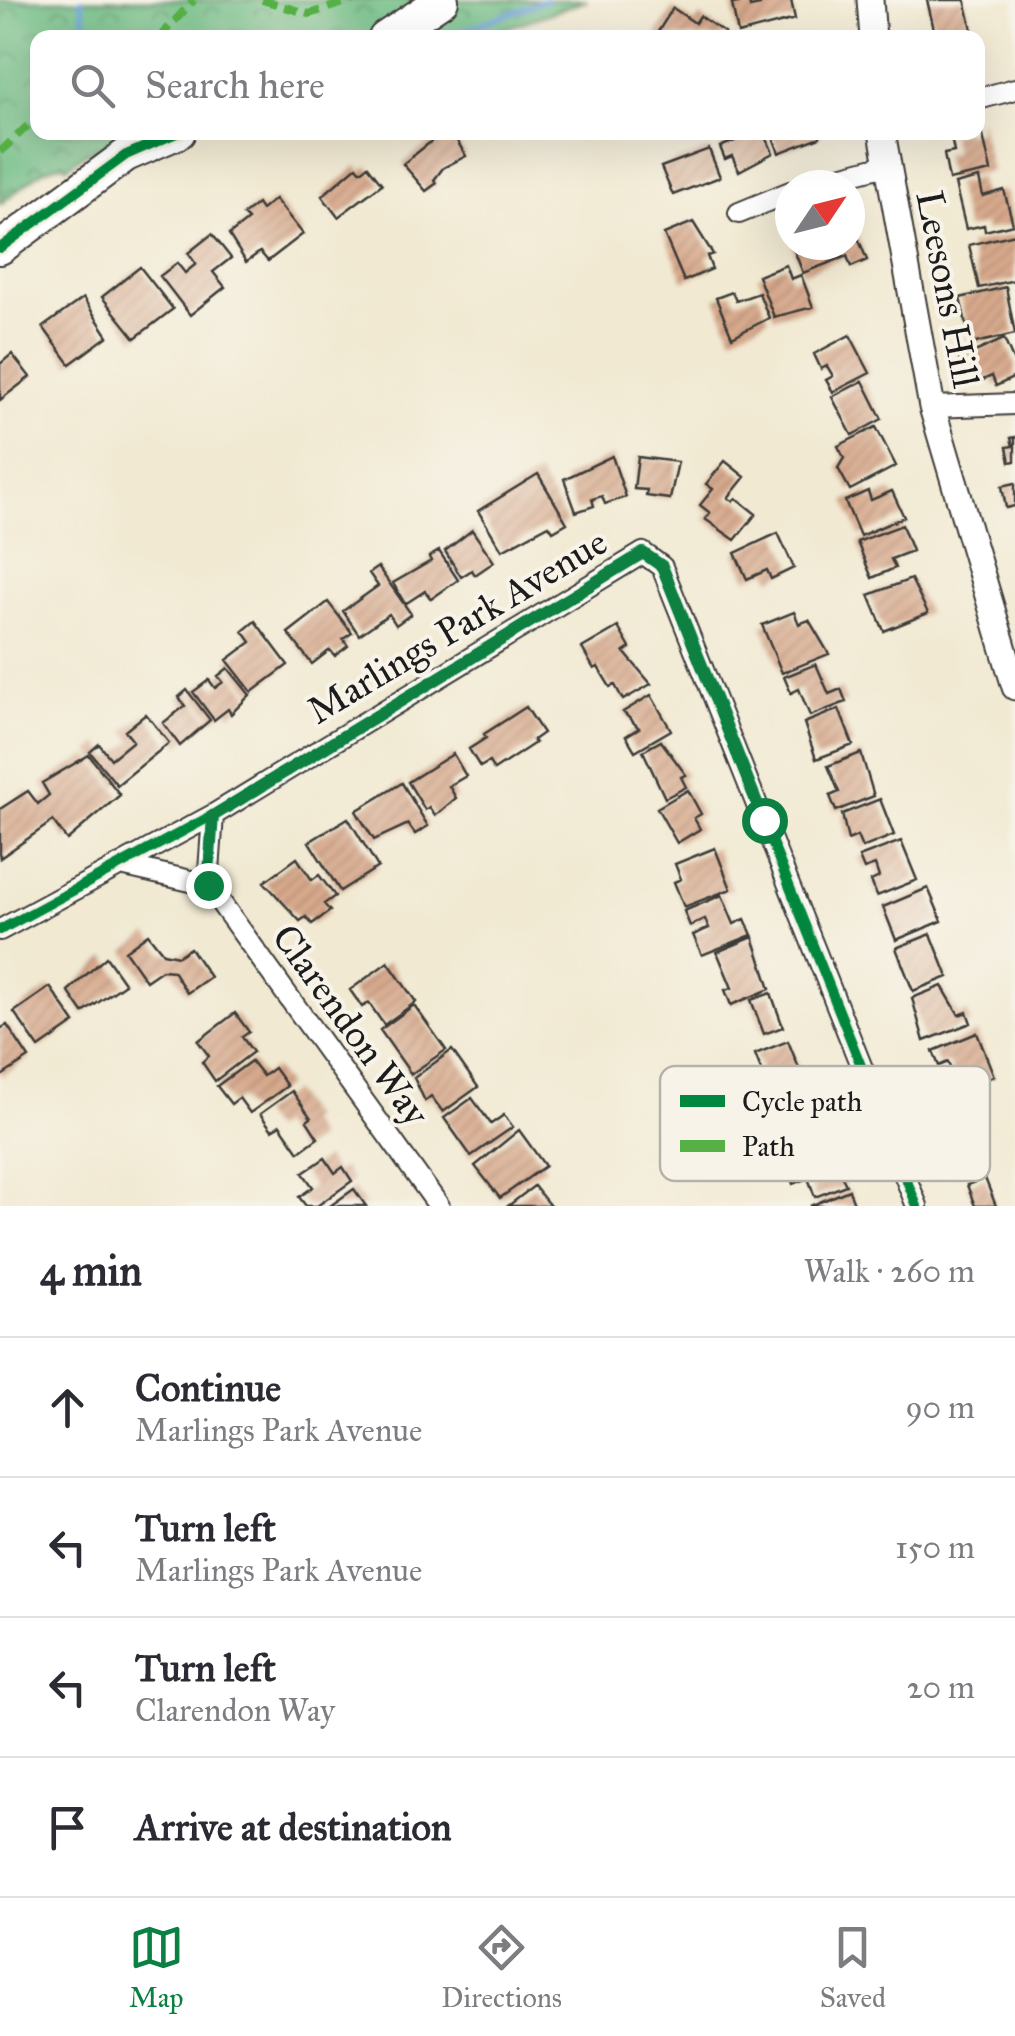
<!DOCTYPE html>
<meta charset="utf-8">
<style>
body{margin:0;font-family:"IM FELL Great Primer",serif;background:#f2f2f3;color:#2b2b33}
.compass{position:absolute;left:775px;top:170px;width:90px;height:90px;border-radius:50%;background:#fff;box-shadow:0 10px 40px #0002;rotate:55deg}
.stop{position:absolute;width:30px;height:30px;margin:-22px;border:8px solid #0b8043;border-radius:50%;background:#fff}
.stop.end{background:#0b8043;border-color:#fff;box-shadow:0 2px 10px #0008}
.list{margin:0;padding:0;list-style:none}
h2{display:flex;justify-content:space-between;align-items:center;height:130px;margin:0;padding:0 40px;font-size:42px}
h2 small{font-size:32px;font-weight:400;color:#7c7c81}
.list li{display:grid;grid-template-columns:65px 1fr auto;gap:30px;align-items:center;box-sizing:border-box;height:140px;padding:0 40px;border-top:2px solid #e1e1e2}
.list b{display:block;font-size:38px;white-space:nowrap}
.list p{margin:0;font-size:32px;white-space:nowrap;color:#7c7c81}
.list em{font-size:32px;font-style:normal;color:#7c7c81}
.icon{flex:none;width:55px;height:55px;fill:none;stroke:currentColor;stroke-width:2;stroke-linecap:round;stroke-linejoin:round}
.map{position:relative;flex:none;width:1015px;height:1206px;overflow:hidden}
.search{position:absolute;background:#fff;box-shadow:0 10px 40px #0002;left:30px;right:30px;top:30px;height:110px;display:flex;align-items:center;gap:25px;box-sizing:border-box;padding:0 35px;border-radius:20px;color:#7c7c81;font-size:38px}
.sheet{height:690px;background:#fff}
nav{display:flex;justify-content:space-around;align-items:center;box-sizing:border-box;height:140px;border-top:2px solid #e1e1e2;background:#fff;font-size:28px;color:#7c7c81}
nav a{display:grid;justify-items:center;gap:5px}
nav .on{color:#0b8043}
.map>svg:first-child{display:block}
.forest{fill:url(#forest-crowns);stroke:#466d51;stroke-width:2.5}
.lines{fill:none;stroke-linecap:round;stroke-linejoin:round}
.stream{stroke:#659ed4;stroke-width:6}
.building{fill:url(#building-hatch)}
.minor-casing{stroke:#3c3b37;stroke-width:24}
.tertiary-casing{stroke:#3c3b37;stroke-width:29}
.primary-casing{stroke:#3c3b37;stroke-width:36}
.minor{stroke:#fff;stroke-width:20}
.tertiary{stroke:#fff;stroke-width:25}
.primary{stroke:#fff;stroke-width:32}
.quiet{stroke:#55b145;stroke-width:8;stroke-dasharray:15 8;stroke-linecap:butt}
.cycleway-casing{stroke:#f7f3e8;stroke-width:16}
.cycleway{stroke:#00873e;stroke-width:10}
.route{stroke:#0b8043;stroke-width:12}
.labels{text-anchor:middle;stroke-width:8;stroke-linejoin:round;paint-order:stroke}
.street-label{font-size:38px;fill:#1c1c1c;stroke:#f7f3e8}
.key{fill:#f7f3e8;stroke:#b5b2ab;stroke-width:2.5}
.key-label{font-size:28px;fill:#1c1c1c}
</style>
<div class="map">
<svg width="1015" height="1206" viewBox="0 0 1015 1206">
<defs>
<pattern id="forest-crowns" width="20" height="18" patternUnits="userSpaceOnUse" patternTransform="scale(2.5)"><rect width="20" height="18" fill="#71be86"/><path d="M2 6a3 3 0 1 1 6 0M12 15a3 3 0 1 1 6 0" fill="none" stroke="#5c9a6d"/></pattern>
<pattern id="building-hatch" width="6" height="6" patternUnits="userSpaceOnUse" patternTransform="scale(2.5)"><rect width="6" height="6" fill="#d7a98c"/><path d="M-1 1l2-2M0 6l6-6M5 7l2-2" fill="none" stroke="#b89178"/></pattern>
</defs>
<rect width="100%" height="100%" fill="#f7f3e8"/>
<filter id="ink" filterUnits="userSpaceOnUse"><feTurbulence type="fractalNoise" baseFrequency=".01" numOctaves="2"/><feDisplacementMap in="SourceGraphic" scale="20" xChannelSelector="R" yChannelSelector="G"/><feConvolveMatrix kernelMatrix="1 2 1 2 8 2 1 2 1" color-interpolation-filters="sRGB"/></filter>
<filter id="wash" filterUnits="userSpaceOnUse"><feTurbulence type="fractalNoise" baseFrequency=".0048" numOctaves="4" result="noise"/><feDisplacementMap in="SourceGraphic" scale="40" xChannelSelector="R" yChannelSelector="G"/><feGaussianBlur stdDeviation="2.25" result="paint"/><feColorMatrix in="noise" values="0 0 0 0 0 0 0 0 0 0 0 0 0 0 0 0 0 1.4 0 .05"/><feComposite in="paint" operator="in"/></filter>
<g filter="url(#wash)">
<rect width="100%" height="100%" fill="#f1e9d2"/>
<path class="forest" d="M0,0h588l-107,37 -443,1v94l97,1 -49,20 -19,14 -4,-4 -21,8 -42,33z"/>
<g class="lines">
<path class="stream" d="M81,0l6,38
M443,38l103,-38"/>
</g>
<g id="blocks">
<path class="building" d="M759,0h32l4,19 -57,15 -6,-30 17,-3 1,6 10,-2z
M927,0h38l7,29 -36,9z
M673,8l22,15 5,-7 25,17 -3,5h-68z
M979,118l12,53 -42,9 -5,-26 10,-2 -4,-20h28z
M443,132h9l14,24 -23,12 -9,12 3,3 -11,8 -23,-27z
M756,132h8l9,21 -34,18 -7,-15 -7,3 -5,-12z
M771,132h48l1,5 -41,16z
M709,149l11,28 -47,18 -12,-28z
M357,166l4,5 7,-5 14,18 -44,33 -16,-21z
M979,178l4,18 21,-6 9,34 -28,7 -1,-6 -18,4 -11,-45z
M275,199l28,35 -35,27 -8,-9 -14,10 -17,-27 19,-15 -5,-5 14,-11 4,6z
M850,218l17,42 -16,7 -4,-11 -44,17 -11,-28h58z
M693,222l20,32 -6,2 5,13 -28,12 -20,-47z
M212,234l19,24 -18,14 12,15 -35,28 -30,-39 17,-13 8,10 11,-9 -8,-11z
M1015,234v46l-36,8 -10,-43z
M786,265l5,14 10,-4 12,32 -39,10 -16,-41z
M140,267l33,42 -38,29 -33,-41z
M1006,287l9,47 -44,10 -11,-46z
M732,292l4,9 23,-8 10,25 -37,19 -16,-39z
M83,298l25,38 -38,28 -27,-37z
M850,335l20,38 -37,19 -7,-12 7,-4 -6,-10 -6,3 -7,-15z
M1004,339l11,25v13l-19,9 -4,-10 -21,9 -12,-26z
M12,354l18,23 -30,23v-36z
M863,381l19,38 -30,16 -20,-38z
M876,427l20,39 -46,24 -12,-22 6,-10 -6,-12z
M1015,437v24l-5,1 -3,-15 6,-1 -2,-8z
M612,456l14,41 -21,7 -3,-8 -10,3 2,7 -18,6 -12,-33z
M638,457l40,5 -8,37 -24,-3 1,-6 -13,-1z
M725,461l20,16 -17,21 5,3 3,-3 20,16 -21,26 -30,-21 5,-6 -10,-8 13,-16 -7,-5z
M538,474l29,49 -14,8 -4,-6 -47,25 -24,-39z
M1015,483v23l-9,2 -4,-22z
M868,491l3,9 21,-9 12,26 -44,19 -15,-35z
M902,525l10,26 -21,8 4,9 -23,10 -15,-36z
M472,530l22,32 -19,13 -3,-5 -11,7 -16,-26z
M778,533l16,35 -23,11 -4,-9 -20,9 -12,-26z
M439,551l19,29 -27,19 -6,-8 -20,13 -12,-21 38,-22 -2,-4z
M378,567l33,47 -15,11 -7,-11 -30,21 -16,-24 35,-25 -9,-13z
M911,579l17,34 -44,18 -15,-36z
M328,602l24,31 -9,6 5,7 -13,10 -5,-6 -18,14 -24,-31z
M794,612l5,12 10,-4 20,34 -47,19 -20,-48z
M255,621l33,44 -36,27 -25,-32 24,-18 -8,-11z
M618,627l12,21 -6,4 27,32 -28,16 -8,-15 -5,2 -12,-20 -4,2 -12,-21z
M816,664l13,30 12,-5 5,13 -36,14 -11,-27 -8,4 -7,-16z
M228,668l22,27 -19,19 -3,-5 -14,11 -21,-28 16,-12 6,8 8,-6 -5,-6z
M187,690l23,30 -30,26 -17,-23 22,-17 -6,-9z
M651,695l20,35 -36,21 -9,-15 13,-8 -16,-16z
M526,707l17,26 -10,7 2,3 -41,27 -5,-8 -9,5 -11,-18 17,-11 -2,-4z
M839,709l14,36 -37,14 -12,-36z
M146,714l23,29 -52,42 -27,-33 9,-8 12,15 22,-18 -8,-10z
M661,741l25,34 -5,2 5,10 -21,11 -22,-47z
M861,753l13,43 -38,15 -6,-15 9,-4 -11,-26z
M453,754l13,22 -17,10 7,12 -21,18 -6,-9 -4,3 -17,-28z
M89,755l31,40 -53,45 -14,-19 -53,37v-49l28,-18 10,13 11,-9 -7,-12z
M402,783l26,43 -13,8 -7,-10 -34,16 -18,-29z
M688,790l13,24 -7,4 6,11 -23,14 -20,-35z
M880,799l14,36 -32,13 -5,-12 -9,4 -6,-26z
M348,818l30,49 -38,24 -31,-49z
M901,841l16,39 -40,16 -6,-15 8,-4 -4,-12 -11,4 -5,-12z
M715,848l16,41 -47,18 -10,-25 7,-3 -6,-15z
M297,858l15,22 7,-5 16,21 -11,8 6,7 -18,13 -6,-7 -6,4 -36,-39z
M928,888l14,33 -46,19 -13,-33z
M722,895l12,29 11,-5 7,16 -50,20 -9,-20 16,-7 -4,-9 -15,7 -6,-15z
M148,934l15,19 15,3 12,-8 20,29 -23,16 -14,-22 -11,-1 -16,11 -21,-30z
M931,934l17,43 -35,14 -17,-43z
M753,937l17,52 -39,16 -6,-15 7,-2 -15,-36z
M106,957l19,27 -42,29 -15,-22z
M388,962l28,40 -32,23 -15,-22 -7,4 -12,-17z
M942,986l17,29 8,-3 4,11 -47,18 -12,-43z
M50,987l25,36 -36,25 -25,-36z
M771,993l12,34 -19,7 -13,-34z
M414,1005l32,45 -35,24 -31,-44z
M235,1013l14,19 -7,5 11,15 -38,29 -13,-19 7,-6 -11,-15z
M7,1025l22,33 -29,19v-48z
M977,1033l17,43 -36,14 -10,-28 -9,4 -6,-15z
M788,1041l19,47 21,-8 4,11 -42,17 -15,-36 -11,5 -9,-23z
M452,1050l26,37 -35,25 -12,-16 -6,5 -11,-23z
M251,1061l12,15 11,-8 13,18 -37,27 -11,-15 -8,6 -14,-18z
M292,1091l19,27 -4,3 11,17 -19,14 -19,-27 -8,5 -12,-16z
M472,1098l19,26 13,-9 9,12 -42,29 -27,-38z
M519,1130l26,36 -45,32 -25,-32z
M836,1144l12,28 -7,3 5,10 -31,12 -7,-19 -15,6 -8,-20z
M325,1158l10,15 8,-6 9,14 -35,25h-11l-7,-9 14,-10 -10,-14z
M985,1178l11,28h-21l-8,-21z
M534,1186l16,20h-42z
M354,1189l12,17h-36z
M849,1190l6,16h-45z"/>
</g>
</g>
<g filter="url(#ink)">
<use href="#blocks" fill-opacity="0" stroke="#3c3b37" stroke-width="2.5"/>
<g class="lines">
<defs>
<path id="minor" d="M978,99l37,-10
M809,185l77,-20
M739,213l51,-21
M932,407l83,-3
M213,815l-5,70 231,321
M121,865l87,20
M0,930l213,-115 430,-262 19,14 255,639"/>
<path id="tertiary" d="M870,0l3,38
M882,132l50,275 83,280"/>
<path id="primary" d="M385,38l57,-38
M0,248l126,-93 53,-23"/>
</defs>
<use href="#minor" class="minor-casing"/>
<use href="#tertiary" class="tertiary-casing"/>
<use href="#primary" class="primary-casing"/>
<use href="#minor" class="minor"/>
<use href="#tertiary" class="tertiary"/>
<use href="#primary" class="primary"/>
<path class="quiet" d="M262,0l47,14 44,-14
M159,38l35,-38
M0,152l38,-36"/>
<defs>
<path id="cycleway" d="M0,248l126,-93 53,-23
M0,930l213,-115 430,-262 19,14 255,639"/>
</defs>
<use href="#cycleway" class="cycleway-casing"/>
<use href="#cycleway" class="cycleway"/>
</g>
</g>
<g class="lines" filter="url(#ink)">
<path class="route" d="M208,885l5,-69 430,-263 19,13 102,254"/>
</g>
<g class="labels">
<g class="street-label">
<text transform="translate(948 289) rotate(79)" y="13">Leesons Hill</text>
<text transform="translate(457 626) rotate(-31)" y="13">Marlings Park Avenue</text>
<text transform="translate(351 1025) rotate(54)" y="13">Clarendon Way</text>
</g>
</g>
<rect x="660" y="1066" width="330" height="115" rx="15" class="key"/>
<rect x="680" y="1095" width="45" height="12" fill="#00873e"/>
<rect x="680" y="1140" width="45" height="12" fill="#55b145"/>
<g class="key-label">
<text x="742" y="1111">Cycle path</text>
<text x="742" y="1156">Path</text>
</g>
</svg>
<svg class="compass" viewBox="-18 -18 36 36"><path d="M0-13l5 13h-10z" fill="#e53935"/><path d="M0 13l5-13h-10z" fill="#7c7c81"/></svg>
<div class="stop" style="left:764px;top:820px"></div>
<div class="stop end" style="left:208px;top:885px"></div>
<div class="search"><svg class="icon" aria-label="search" viewBox="0 0 24 24"><circle cx="10" cy="10" r="6"/><path d="M15 15l6 6"/></svg>Search here</div>
</div>
<section class="sheet">
<h2>4 min<small>Walk · 260 m</small></h2>
<ul class="list">
<li><svg class="icon" aria-label="ahead" viewBox="0 0 24 24"><path d="M12 20V5M6 11l6-6 6 6"/></svg><div><b>Continue</b><p>Marlings Park Avenue</p></div><em>90 m</em></li>
<li><svg class="icon" aria-label="left" viewBox="0 0 24 24"><path d="M17 20v-9H6M10 6l-5 5 5 5"/></svg><div><b>Turn left</b><p>Marlings Park Avenue</p></div><em>150 m</em></li>
<li><svg class="icon" aria-label="left" viewBox="0 0 24 24"><path d="M17 20v-9H6M10 6l-5 5 5 5"/></svg><div><b>Turn left</b><p>Clarendon Way</p></div><em>20 m</em></li>
<li><svg class="icon" aria-label="arrive" viewBox="0 0 24 24"><path d="M6 21V4h12l-3 4 3 4H6"/></svg><div><b>Arrive at destination</b></div></li>
</ul>
</section>
<nav>
<a class="on"><svg class="icon" aria-label="map" viewBox="0 0 24 24"><path d="M3 6l6-2 6 2 6-2v14l-6 2-6-2-6 2zM9 4v14M15 6v14"/></svg>Map</a>
<a><svg class="icon" aria-label="directions" viewBox="0 0 24 24"><path d="M12 3l9 9-9 9-9-9zM9 14v-3h6M13 9l2 2-2 2"/></svg>Directions</a>
<a><svg class="icon" aria-label="saved" viewBox="0 0 24 24"><path d="M7 4h10v16l-5-4-5 4z"/></svg>Saved</a>
</nav>
